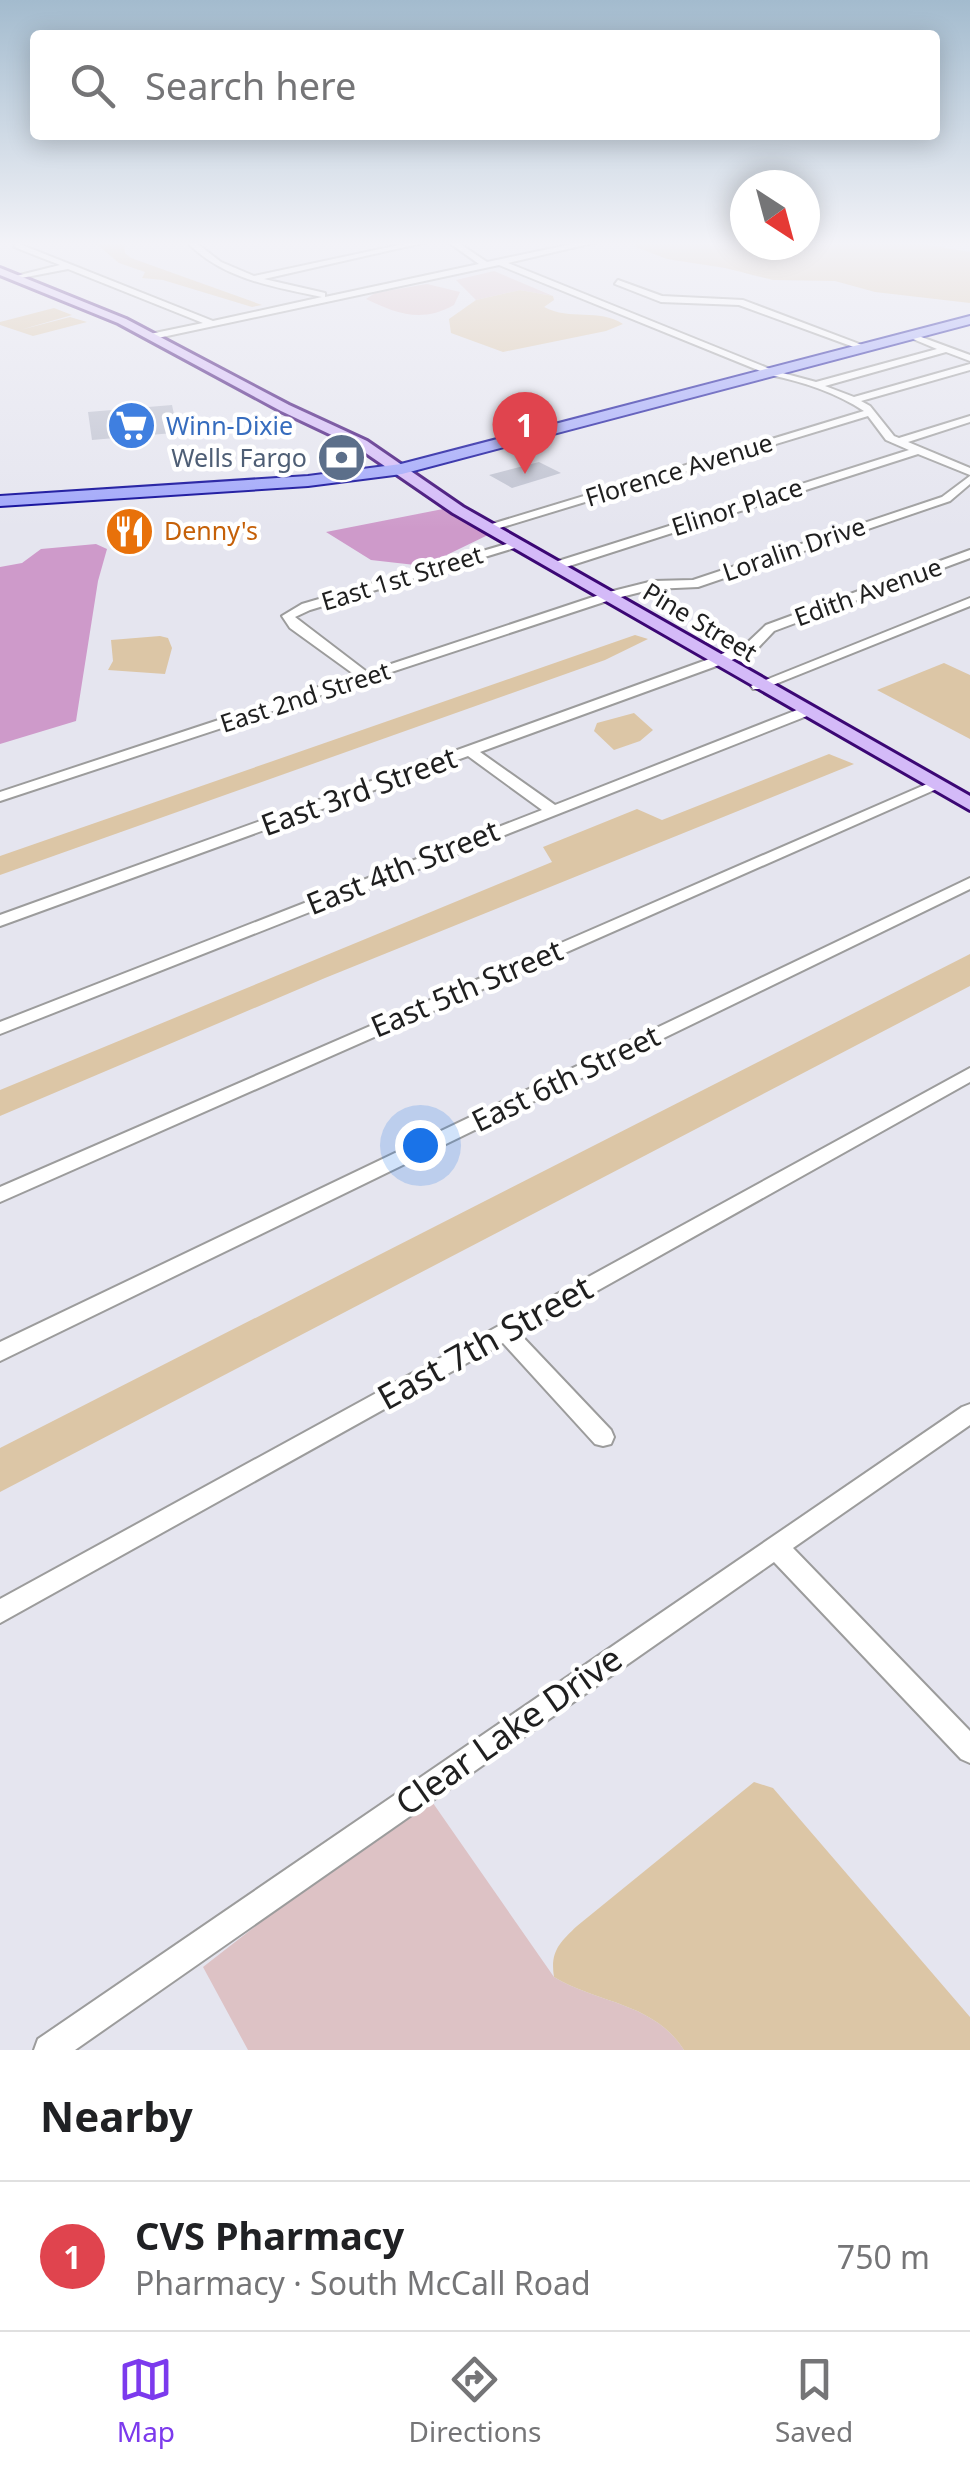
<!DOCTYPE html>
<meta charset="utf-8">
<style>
body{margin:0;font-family:"Noto Sans",sans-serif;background:#f2f2f2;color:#202124}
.compass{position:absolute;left:730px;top:170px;width:90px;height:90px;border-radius:50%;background:#fff;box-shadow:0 5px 25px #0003;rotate:144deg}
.you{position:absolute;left:420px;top:1145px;width:35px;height:35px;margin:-25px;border:8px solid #fff;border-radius:50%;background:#1a73e8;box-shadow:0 0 0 15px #1a73e833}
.badge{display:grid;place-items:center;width:65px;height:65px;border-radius:50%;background:#7c3aed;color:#fff;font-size:32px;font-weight:700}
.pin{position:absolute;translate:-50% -82px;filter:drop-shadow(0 2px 5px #0008)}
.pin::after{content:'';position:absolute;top:52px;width:35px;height:30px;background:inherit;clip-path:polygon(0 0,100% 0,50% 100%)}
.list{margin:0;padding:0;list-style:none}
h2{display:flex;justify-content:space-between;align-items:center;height:130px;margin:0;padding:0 40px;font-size:42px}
h2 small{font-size:32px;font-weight:400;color:#757577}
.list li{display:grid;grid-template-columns:65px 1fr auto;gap:30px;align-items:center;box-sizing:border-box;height:150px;padding:0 40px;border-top:2px solid #e0e0e0}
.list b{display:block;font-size:38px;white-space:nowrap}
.list p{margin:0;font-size:32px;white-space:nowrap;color:#757577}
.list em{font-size:32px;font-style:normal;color:#757577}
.icon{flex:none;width:55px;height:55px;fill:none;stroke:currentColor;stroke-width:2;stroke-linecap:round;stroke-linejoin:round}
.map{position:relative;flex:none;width:970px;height:2050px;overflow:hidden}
.search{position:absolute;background:#fff;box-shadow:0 5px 25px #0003;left:30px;right:30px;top:30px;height:110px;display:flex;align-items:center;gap:25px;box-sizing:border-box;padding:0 35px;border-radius:10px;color:#757577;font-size:38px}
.sheet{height:280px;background:#fff}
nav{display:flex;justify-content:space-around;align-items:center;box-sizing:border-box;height:140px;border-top:2px solid #e0e0e0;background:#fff;font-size:28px;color:#757577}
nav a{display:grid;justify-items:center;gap:5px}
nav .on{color:#7c3aed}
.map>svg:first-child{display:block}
.forest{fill:#ce9aca}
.wetland{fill:#ddc2c5}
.water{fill:#dcc6a6}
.building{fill:#bec1cf}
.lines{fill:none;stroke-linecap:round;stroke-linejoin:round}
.minor-casing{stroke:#9c9c9c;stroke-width:4}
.secondary-casing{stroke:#3b0774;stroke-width:6}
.primary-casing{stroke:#080396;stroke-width:4}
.minor{fill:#fff;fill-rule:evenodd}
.secondary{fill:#d4baf8;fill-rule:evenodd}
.primary{fill:#9fa5fa;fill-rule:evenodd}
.labels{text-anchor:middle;stroke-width:9;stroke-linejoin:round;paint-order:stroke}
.far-shop-label{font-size:25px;fill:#366cbe;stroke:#fff;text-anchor:start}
.far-service-label{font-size:25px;fill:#4e5e75;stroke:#fff;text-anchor:end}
.far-street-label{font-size:25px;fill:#1f1f1f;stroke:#fff}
.far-food-label{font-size:25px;fill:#c56008;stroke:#fff;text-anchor:start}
.street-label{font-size:30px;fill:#1f1f1f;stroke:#fff}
.near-street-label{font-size:35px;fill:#1f1f1f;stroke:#fff}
</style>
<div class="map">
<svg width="970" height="2050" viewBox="0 0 970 2050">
<rect width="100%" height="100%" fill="#e5e5ef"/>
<path class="forest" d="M443,509l47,25 -66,32 -53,-6 -45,-28z
M96,544l11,5 -9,32 -22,140 -76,23v-177l22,-4 19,-14z"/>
<path class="wetland" d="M494,271l59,25 -33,-6 -44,10 -20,-20z
M427,284l33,8 -6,13c-32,18 -57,9 -88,-6l9,-6z
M426,1793l128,184c45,27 99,25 130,73h-436l-45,-83z"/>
<path class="water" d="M94,242h30l1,11 6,5 131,47 -10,2 -89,-27 -21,-2 3,-6 -26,-9z
M636,242h109v3l166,-3 59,10v51l-95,-11 -40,-11 -62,-1 -48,-12 -58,-9 -31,-12z
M520,290l33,6 1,4 -10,7c26,14 55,1 79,17l-17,7 -103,21 -52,-19 -2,-14 27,-19z
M54,308l18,7 -52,15 50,-13 17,5 -54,14 -33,-11v-3z
M635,635l13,4 -43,21 -605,215v-19z
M160,636l8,2 4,10 -7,26 -57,-4 5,-9 -2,-21z
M944,663l26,12v64l-93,-49z
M634,713l19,17 -13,11 -26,9 -20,-19 3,-8z
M829,754l25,10 -529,214 -325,138v-26l552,-228 -9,-15 94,-38 25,11z
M970,954v32l-970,506v-44z
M754,1782l19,6 197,229v33h-286c-31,-48 -85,-46 -130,-73 -4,-25 5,-34 23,-51z"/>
<path class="building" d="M172,405l3,14 -5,1 3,13 -81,7 -4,-28z
M539,462l22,11 -49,15 -23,-13z"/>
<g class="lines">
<defs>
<path id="minor" d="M187,242h8l26,20 33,14 159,-34h14l-163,37 61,14v4l154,-33 -31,-22h9l30,20 95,-20h15l-89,21 267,108 41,11 121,-33 -31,-13 7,-2 57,21v6l-24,-9 -121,34 29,11 116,-33v6l-109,31 9,5 24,30 5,2 71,-22v6l-62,20 62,26v7l-52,-21 -358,115h-8v-6l357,-113 -23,-10 -18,-24 -375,114h-8v-4l379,-115c-27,-18 -63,-30 -94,-36l-271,-110 -346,74 -3,-5 53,-11 -135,-54 -52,10 -4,-2 48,-12 -46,-18 3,-4 196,78 109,-24c-48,-10 -100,-18 -135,-55z
M618,280l44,16 81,4 127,48 -8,2 -123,-45 -78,-3 -46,-18z
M970,476v8l-20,17 -252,86 -45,2 -40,10 -613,202v-9l355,-117 -65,-47 -8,-12 20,-12 211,-62h8v4l-211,64 -15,7 72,55 238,-79 48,-12 40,-1 249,-83z
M970,550v8l-196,73 -18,19 -34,14 -242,88 75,53 247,-97h10v6l-812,320v-12l542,-212 -74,-54 -468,170v-11l712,-257 34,-14 20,-19z
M970,598v8l-207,83h-10l-2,-3z
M936,780l5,1v6l-941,415v-15z
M970,878v11l-970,472v-19z
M970,1068v14l-450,252 91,96 3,7 -3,7 -8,2 -8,-2 -92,-101 -503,280v-24z
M970,1404v21l-177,123 177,183v32l-9,-4 -187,-197 -699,488h-41l4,-11 924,-632z"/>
<path id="secondary" d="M0,268l126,51 163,86 78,36 96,66 507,289v14l-517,-297 -96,-66 -76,-36 -163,-88 -118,-48z"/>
<path id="primary" d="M970,316v8l-568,150 -94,12 -308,20v-10l308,-20 93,-12z"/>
</defs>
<use href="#minor" class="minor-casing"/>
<use href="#secondary" class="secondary-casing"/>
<use href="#primary" class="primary-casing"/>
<use href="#minor" class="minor"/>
<use href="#secondary" class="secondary"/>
<use href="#primary" class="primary"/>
</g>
<linearGradient id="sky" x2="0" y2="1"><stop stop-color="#a3bbce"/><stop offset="0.46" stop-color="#f3f3f8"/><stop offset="1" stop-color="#f3f3f8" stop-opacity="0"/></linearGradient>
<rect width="970" height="529" fill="url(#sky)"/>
<defs>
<symbol id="supermarket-disc" viewBox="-11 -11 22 22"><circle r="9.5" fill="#3f7fe0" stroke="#fff"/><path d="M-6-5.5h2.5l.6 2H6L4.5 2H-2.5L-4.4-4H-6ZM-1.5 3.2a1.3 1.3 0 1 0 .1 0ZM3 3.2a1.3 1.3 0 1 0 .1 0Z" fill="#fff"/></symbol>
<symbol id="bank-disc" viewBox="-11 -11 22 22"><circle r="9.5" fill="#5c6f8a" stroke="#fff"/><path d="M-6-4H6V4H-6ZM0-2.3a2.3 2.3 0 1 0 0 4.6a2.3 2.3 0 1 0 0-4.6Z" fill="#fff"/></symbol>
<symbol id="restaurant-disc" viewBox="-11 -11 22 22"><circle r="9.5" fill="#e8710a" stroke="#fff"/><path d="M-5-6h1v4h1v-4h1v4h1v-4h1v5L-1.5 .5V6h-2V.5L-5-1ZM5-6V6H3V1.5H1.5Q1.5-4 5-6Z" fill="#fff"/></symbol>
</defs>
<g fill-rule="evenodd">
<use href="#supermarket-disc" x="104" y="398" width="55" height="55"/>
<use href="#bank-disc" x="314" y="430" width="55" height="55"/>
<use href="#restaurant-disc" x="102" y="504" width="55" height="55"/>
</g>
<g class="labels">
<g class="far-shop-label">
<text x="166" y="435">Winn-Dixie</text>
</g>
<g class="far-service-label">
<text x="307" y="467">Wells Fargo</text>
</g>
<g class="far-street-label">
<text transform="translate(679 470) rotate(-17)" y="9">Florence Avenue</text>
<text transform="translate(737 507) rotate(-18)" y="9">Elinor Place</text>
<text transform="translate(794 549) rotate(-19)" y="9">Loralin Drive</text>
<text transform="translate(402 578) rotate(-17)" y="9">East 1st Street</text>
<text transform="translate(868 592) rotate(-20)" y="9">Edith Avenue</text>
<text transform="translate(700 622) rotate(31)" y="9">Pine Street</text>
<text transform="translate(305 697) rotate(-18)" y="9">East 2nd Street</text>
</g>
<g class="far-food-label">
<text x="164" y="540">Denny's</text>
</g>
<g class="street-label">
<text transform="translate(359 792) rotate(-20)" y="10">East 3rd Street</text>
<text transform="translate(403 868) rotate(-22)" y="10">East 4th Street</text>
<text transform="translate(467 989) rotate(-23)" y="10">East 5th Street</text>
<text transform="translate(566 1079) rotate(-26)" y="10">East 6th Street</text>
</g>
<g class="near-street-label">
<text transform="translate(485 1343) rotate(-29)" y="12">East 7th Street</text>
<text transform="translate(509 1731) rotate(-35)" y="12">Clear Lake Drive</text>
</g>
</g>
</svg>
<svg class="compass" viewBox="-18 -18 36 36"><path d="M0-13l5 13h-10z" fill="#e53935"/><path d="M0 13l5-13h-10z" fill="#757577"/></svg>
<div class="you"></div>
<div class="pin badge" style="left:525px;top:474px;background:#e0444e">1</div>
<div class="search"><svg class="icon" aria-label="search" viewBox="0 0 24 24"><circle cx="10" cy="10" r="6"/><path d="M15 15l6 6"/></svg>Search here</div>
</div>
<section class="sheet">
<h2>Nearby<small></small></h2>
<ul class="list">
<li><span class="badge" style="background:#e0444e">1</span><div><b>CVS Pharmacy</b><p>Pharmacy · South McCall Road</p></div><em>750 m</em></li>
</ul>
</section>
<nav>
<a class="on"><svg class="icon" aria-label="map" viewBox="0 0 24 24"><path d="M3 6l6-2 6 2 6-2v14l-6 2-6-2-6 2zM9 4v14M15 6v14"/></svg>Map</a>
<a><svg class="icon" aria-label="directions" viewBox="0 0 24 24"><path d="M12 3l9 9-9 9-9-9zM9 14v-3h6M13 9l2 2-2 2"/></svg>Directions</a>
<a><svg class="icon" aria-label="saved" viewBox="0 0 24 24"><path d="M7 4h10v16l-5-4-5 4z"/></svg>Saved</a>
</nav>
